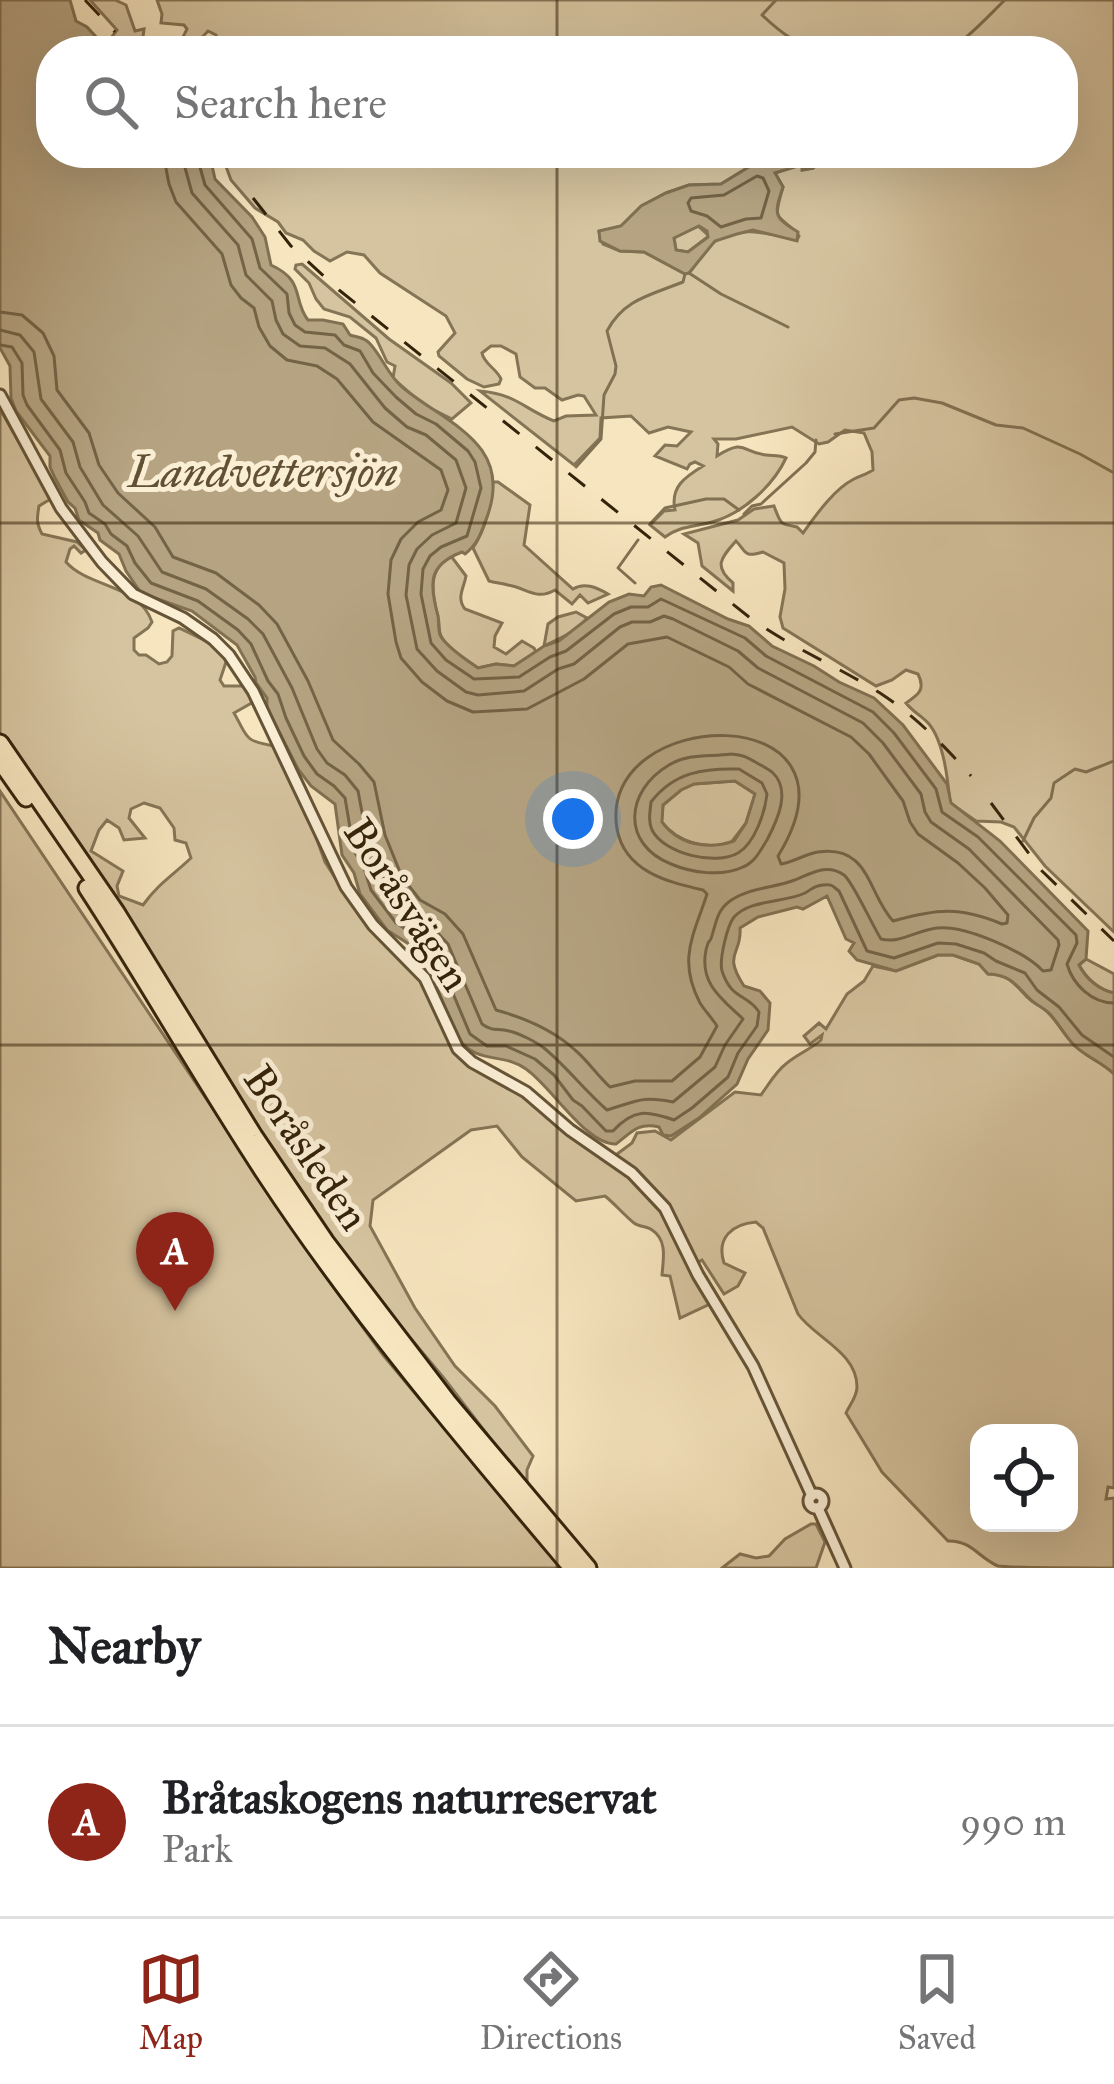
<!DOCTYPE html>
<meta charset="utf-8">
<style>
body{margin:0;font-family:"IM FELL Great Primer",serif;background:#f2f2f2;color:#202124}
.controls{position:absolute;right:36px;bottom:36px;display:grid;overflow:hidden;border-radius:24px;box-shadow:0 12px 48px #0002}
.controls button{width:108px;height:108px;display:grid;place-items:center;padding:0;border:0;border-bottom:3px solid #e0e0e0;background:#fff;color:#202124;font:60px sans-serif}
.you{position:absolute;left:573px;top:819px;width:42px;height:42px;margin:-30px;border:9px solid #fff;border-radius:50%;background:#1a73e8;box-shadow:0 0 0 18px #1a73e833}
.badge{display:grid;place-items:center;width:78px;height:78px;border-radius:50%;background:#8f2418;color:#fff;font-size:39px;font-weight:700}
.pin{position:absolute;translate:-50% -99px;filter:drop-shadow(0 3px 6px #0008)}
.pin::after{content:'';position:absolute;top:63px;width:42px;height:36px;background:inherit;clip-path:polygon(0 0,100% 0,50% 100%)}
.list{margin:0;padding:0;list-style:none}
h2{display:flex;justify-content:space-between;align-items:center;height:156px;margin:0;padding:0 48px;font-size:51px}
h2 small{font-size:39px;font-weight:400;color:#757577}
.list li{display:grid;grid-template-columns:78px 1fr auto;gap:36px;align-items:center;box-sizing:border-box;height:192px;padding:0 48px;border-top:3px solid #e0e0e0}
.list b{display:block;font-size:45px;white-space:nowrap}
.list p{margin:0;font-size:39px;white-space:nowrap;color:#757577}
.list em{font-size:39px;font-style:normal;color:#757577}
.icon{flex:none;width:66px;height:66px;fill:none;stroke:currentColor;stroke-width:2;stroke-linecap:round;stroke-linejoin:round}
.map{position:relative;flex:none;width:1114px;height:1568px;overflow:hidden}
.search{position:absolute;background:#fff;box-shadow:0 12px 48px #0002;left:36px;right:36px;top:36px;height:132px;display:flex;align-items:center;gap:30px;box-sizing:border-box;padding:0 42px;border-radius:48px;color:#757577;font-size:45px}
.sheet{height:348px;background:#fff}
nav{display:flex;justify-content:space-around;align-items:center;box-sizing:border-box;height:168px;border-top:3px solid #e0e0e0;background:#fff;font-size:33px;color:#757577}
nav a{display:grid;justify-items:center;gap:6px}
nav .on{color:#8f2418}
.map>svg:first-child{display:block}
.green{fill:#d6c4a0;stroke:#857455;stroke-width:3;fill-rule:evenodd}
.water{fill:#b5a381;stroke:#817051;stroke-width:3;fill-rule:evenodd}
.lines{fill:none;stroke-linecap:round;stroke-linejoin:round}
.shore{stroke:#746346;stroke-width:3}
.stream{stroke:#817051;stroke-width:3}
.minor-casing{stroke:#655437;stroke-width:15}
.highway-casing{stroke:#34230a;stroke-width:21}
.minor{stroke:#faeed5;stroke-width:9}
.highway{stroke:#f7e5bf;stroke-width:15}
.rail{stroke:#34230a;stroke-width:3;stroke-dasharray:21 21;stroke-linecap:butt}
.grid{fill:none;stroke:#34230a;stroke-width:3;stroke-opacity:0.55}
.labels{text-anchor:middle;stroke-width:10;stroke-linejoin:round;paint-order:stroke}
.street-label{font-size:42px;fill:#34230a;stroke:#faeed5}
.water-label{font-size:45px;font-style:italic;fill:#615034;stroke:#faeed5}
</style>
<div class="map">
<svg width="1114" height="1568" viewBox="0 0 1114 1568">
<rect width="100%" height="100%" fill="#f7e5bf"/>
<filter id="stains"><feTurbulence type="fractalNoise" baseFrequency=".00167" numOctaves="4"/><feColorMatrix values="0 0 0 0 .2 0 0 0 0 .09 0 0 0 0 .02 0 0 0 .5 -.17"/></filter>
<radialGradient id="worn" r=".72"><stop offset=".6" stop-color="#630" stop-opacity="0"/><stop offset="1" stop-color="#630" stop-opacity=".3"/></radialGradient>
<path class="green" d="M90,0h25l11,5 9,26 9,-2 -1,8 2,6c19,7 34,6 42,-14l-3,-4 -23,-2 1,-9 -5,-14h957v932l-69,-66 -31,-39 -13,-5 -25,-1 -26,-18c-2,-22 -6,-61 -21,-79 -7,-8 -16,-12 -23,-21 12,-8 20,-13 12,-29l-12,-4 -14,10 -16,6 -93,-58 -3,-11 5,-28 -1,-26 -21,-11c-20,6 -16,0 -27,-11 -15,17 -23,25 -3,42v8l-31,-25 -4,-23 -14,-9 54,-14 16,-11 20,-3c7,18 5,18 23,21l6,6c13,-18 31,-44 51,-54 6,-3 13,-5 19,-9l-1,-18 -8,-19 -19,-3 -17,12 -9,2 -27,-17 -56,12h-22l4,5 -1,12c29,-18 24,-4 49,-1 7,1 13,0 20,3 -13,28 -44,56 -74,64 -17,5 -33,4 -47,15l-15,-12 14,-14 11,-1c-5,-23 10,-33 28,-44l-8,-4 -5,2 -3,5 -32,-13 10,-11 12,1 14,-14 -23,-5 -19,6 -18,-17 -30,2 -1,20 -26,27 -94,-74c36,3 44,18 74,30l12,-5 30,-1 -12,-19 -6,-1 -16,5 -17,-12h-10l-15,-11 -4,-23 -15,-8h-10l-9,7c2,11 15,16 19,26l-2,5 -15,3 -17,-8 -28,-23 -1,-4 17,-19 -9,-17 -66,-43 -16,-18 -17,-3 -17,9 -16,-10 -11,-11 -17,-7 -8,-11 -23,-14 -24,-28 -10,-27h551l-51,31 -32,1 -23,8 -24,13 -21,20 -22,6 4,12 17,7 24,1 41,22 4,-1c8,-9 15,-24 25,-31 25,-18 56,-8 83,-2l2,-4c-20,-25 -28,-9 -16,-49l-8,-14 23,-9 4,-9 1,15 10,-2 18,-15h232v-102h-845l-2,-16 -8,-4 -19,20h-63l-15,-13 6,-8z
M698,226l11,10 -21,16 -12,-2 -2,-12z
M302,264l87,75 62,44 20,20 -19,16 -30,-15 -29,-26 2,-12 -8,-4 -11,-24 -26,-21 -26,-8 -8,-10 -7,-16 -14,-14 1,-4z
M0,409l49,86v5l-10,6c-2,12 -3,17 3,28l35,8 9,8 -5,3 -7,-7 -4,3 -4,13c23,26 73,22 86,60l-4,6 -14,10v12l5,5h7l13,9 8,-2 5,-6 1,-25 6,-3 35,17 13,14 -7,21 4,6h22l9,15 -21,12c14,24 9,28 40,33l41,88 10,28 36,56 60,56 41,84 41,21 106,81 23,-17 5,-10 18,-2 16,9 64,-48 26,3c8,-11 15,-24 26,-32 11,-9 24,-14 34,-23l1,-5 -12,9 -6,-8 15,-13 7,6 21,-35 17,-13 9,-15 23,5 42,-16h15l26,9 9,10c19,-1 27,10 39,23 7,7 9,5 16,11 13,10 20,26 31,37 12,12 28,17 40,29v414l-6,-1 -2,12 8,-1v70c-21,0 -102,0 -116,-2 -19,-8 -27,-26 -50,-25l-66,-69 -36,-59c4,-9 11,-16 11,-26 0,-35 -42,-49 -59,-73l-35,-86 -7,-6c-24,2 -40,16 -32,41l21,10 -7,13 -14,8 -22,-34 -10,6 20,37 -32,15 -10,-42 -8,-1c1,-14 6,-35 -10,-45 -5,-4 -13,-3 -18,-7 -10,-8 -19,-19 -29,-27l-29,5 -54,-44 -25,-31 -26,4 -98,70 -3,26 45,82 40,58 40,40 38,50 -6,14v16l-84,-109 -87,-104 -81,-117 -245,-382 -30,-40zM144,803l16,5 14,20 1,12 11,3 5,15c-19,18 -32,25 -48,47l-24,-9 -2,-10 6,-15 -32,-20 8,-21 8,-10 12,8 5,12 21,-2 -16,-20 2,-9zM979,1433h90v90h-90z
M493,482h5l32,23 -6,40 49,44c11,-7 23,-2 35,5l-20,9 -8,-8 -8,9 -17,-14c-19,11 -28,-2 -47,-5 -7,-2 -13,-2 -19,-4l-16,-33c12,-18 19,-44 20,-66z
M451,556l15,20c-2,12 -10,22 -1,33l37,14 -7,13 -1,11 12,7 16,-13 12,7 2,4 -22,14 -18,-2 -18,4c-11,-8 -31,-19 -37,-32 -3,-6 -1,-13 -3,-19 -6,-23 -11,-48 13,-61z
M576,612l11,6c-12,15 -27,20 -43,28l4,-22 10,-7z
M735,781l20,13 -9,29 -16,21c-26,5 -51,-1 -69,-22l2,-17 18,-15 13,-6z
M0,791l319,476 64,88 178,213h-561z
M1086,959l28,15v19c-15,-3 -28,-15 -35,-28z
M811,1524h5l9,18 -9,26h-94l18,-14 16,4 13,-2 16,-17z"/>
<path class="water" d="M0,0h70l6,21 11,6 22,24h-58v102h154l6,8 4,18 37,38 13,20 6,28c35,16 21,35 37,55h15l20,4 7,11c6,2 12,2 17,6 11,8 21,34 34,45 41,36 112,55 87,128 -6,16 -9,29 -23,40l-3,-2c-34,13 -33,31 -24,64 1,6 0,13 2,19 6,12 28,26 38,33l18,-4 18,2 30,-20 15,-5 50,-39 20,-8 15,2 7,-9 10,-2 67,34 21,7 23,20 42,20 25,16 35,16 29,27 44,59 4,19 49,38 88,90 -2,28 -7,6c7,14 20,25 35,28v81c-12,-12 -28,-17 -40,-29 -9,-9 -15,-21 -24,-31 -7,-7 -17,-10 -23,-18 -14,-15 -19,-21 -39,-22l-9,-10 -26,-9h-15l-42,16 -39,-11 -8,-9 5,-8 -8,-4 -19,-43 -24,13 -6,-2 -39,10 -18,11c2,28 -18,24 4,58l16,5 10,12 -2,27 -20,29 -11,25 -38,34 -28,18 -8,-1 -4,-8c-22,-5 -28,6 -43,17 -30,1 -64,-57 -90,-75 -21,-16 -50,-5 -67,-30 -13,-18 -22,-57 -33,-79l-8,-10 -31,-20 -27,-36 -6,-21 -12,-18 -7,-51 -24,-18 -13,-17 -31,-61v-10l-11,-15 -1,-6 -18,-32 -45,-34 -51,-18 -15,-22 -7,-17 -19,-14 -2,-7 -19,-13 -4,-12 -7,-6 -13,-24 -5,-11v-11l-34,-45 -5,-13 -1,-32 -10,-18zM735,781l20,13 -9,29 -12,18c-26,9 -55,4 -72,-19l1,-17 18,-15 13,-6z
M772,153h59l-18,15 -11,2v-14l-7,11 -20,6 8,14c-9,27 -10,30 15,45l-1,9 -44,-11 -16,4 -22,7 -26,32 -4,1 -41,-22 -24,-1 -20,-10 -1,-10 22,-5 20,-20 25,-13 23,-8 32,-1zM699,226l8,5 1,6 -20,15 -12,-2 -2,-12z"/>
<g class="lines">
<path class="shore" d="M196,153l9,32 47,54 8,29 27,26 2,19 6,12 10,7 30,3 9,10 16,6 13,22 23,24 20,17 20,10 32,27 7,11 6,26 -14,48 -26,11 -11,9 -7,13 -2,25 10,49 15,17 28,19 45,-2 31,-20 16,-6 48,-37 17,-7h17l13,-8 84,39 21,18 107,56 21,21 42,56 6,23 36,25 98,98 1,8 -10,21c6,21 25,39 47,39
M757,176l6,2 6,13 -8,27 -15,1 -25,8 -14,-11 -16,-5 -3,-8 3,-5 33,-3z
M0,312l22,3 21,18 11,23 3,34 32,43 10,32 19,28 37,34 18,30 43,16 43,32 18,19 31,57 25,59 26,24 15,18 11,53 17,42 18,23 25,14 18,20 33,76c29,8 56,19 79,40 13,11 22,25 35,37l25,-6h37l28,-24 17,-31c-5,-8 -12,-15 -17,-23 -23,-44 -6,-68 7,-109l-4,-4c-35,-8 -78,-18 -86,-61 -21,-125 259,-133 161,27l3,8c13,-2 24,-10 37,-12 52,-8 50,43 75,69 43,-12 66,-15 109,3l5,-1 1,-8 -23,-27 -27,-25 -40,-29 -8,-12 -7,-21 -34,-47 -18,-17 -103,-53 -19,-17 -62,-30 -39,7 -44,35 -57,30 -54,3 -26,-11 -25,-19 -21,-24 -5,-16 -8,-48 3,-34 10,-21 17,-17 23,-12 7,-20 -7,-20 -68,-48 -36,-43 -20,-13 -30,-6 -17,-14 -11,-19 -5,-19 -13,-10 -10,-13 -9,-31 -46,-52 -7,-18 -6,-31
M0,330l20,5 14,17 7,47 32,43 7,25 23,38 35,31 24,36 44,17 42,30 15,15 29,54 25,61 10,14 18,12 13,16 9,48 18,45 22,28 27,17 14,15 34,80c11,8 15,4 27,7 10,2 27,11 35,17 23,19 41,43 63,62 28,-8 34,-15 66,-8l42,-35 10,-22 18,-26c-20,-19 -44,-35 -37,-69 4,-16 3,-2 7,-18 4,-13 5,-22 17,-31 18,-13 42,-13 62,-20 17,-6 34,-19 52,-6 9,7 28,50 37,64 19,5 36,-9 56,-11 28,-3 87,23 106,43l8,-1 8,-25 -1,-5 -89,-91 -38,-27 -6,-10 -4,-18 -38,-51 -20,-20 -105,-55 -20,-17 -65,-32 -9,-3 -14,6h-18l-12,5 -46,37 -16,5 -34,22 -46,4 -12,-3 -29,-21 -20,-22 -11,-54 3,-30 8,-16 15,-14 24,-12 10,-35 -10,-28 -30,-25 -19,-8 -22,-19 -35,-44 -25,-16 -25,-2 -17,-12 -7,-14 -4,-19 -26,-26 -8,-30 -46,-52 -11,-40
M0,345l12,2 10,16 1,32 4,10 33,45 6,23 19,29 4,11 16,11 6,10 16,12 8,17 16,20 47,18 40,29 13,14 17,37 10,13 8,24 18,38 13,18 17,12 11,12 9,53 10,17 7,22 25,33 29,18 11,12 34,81 17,12h19l29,13 19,16 19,25 9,6 24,25h7c21,-23 35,-20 61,-11l18,-12 36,-31 10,-24 19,-27 2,-14c-12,-19 -27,-11 -37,-41 -3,-11 5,-45 12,-54 17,-18 50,-14 71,-24 9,-5 8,-7 18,-8 10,-1 9,1 16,6l28,60 27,7 44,-15 18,1 28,9 12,8 29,12 12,17 22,17 23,28 32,22
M731,754c12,1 16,3 26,9 5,3 10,5 15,9 20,18 5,49 -5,68 -7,11 -12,22 -24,27 -21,10 -51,6 -72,-3 -50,-20 -46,-73 -2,-99 20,-12 41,-8 62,-11z
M739,769l23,14 5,11c-2,18 -12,49 -29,59 -22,13 -74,1 -86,-23 -4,-9 -2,-18 -1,-28 23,-30 53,-34 88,-33z"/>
<path class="stream" d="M776,0l-14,15c18,17 39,34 65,36
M912,51c13,-5 28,0 40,-4 13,-5 41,-36 53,-47
M689,273l32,21 67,33
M835,434l39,-6 25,-28 15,-2 28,5 54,22 27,3 57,26 34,19
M576,467l25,-28 3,-44 11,-21 1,-8 -9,-35c17,-32 44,-36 76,-49l2,-8
M744,514l8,-8 9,-2 45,-41 9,-11 1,-12
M650,524l15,-16 41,-9h18l15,11
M635,583l-17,-15 20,-28
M1023,841l11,-23 17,-20 3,-15 21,-14 11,3 28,-11"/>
<defs>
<path id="minor" d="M0,395l61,113 41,54 31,32 50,24 30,21 16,16 24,36 93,196 27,38 52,53 33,71 14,13 54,30 44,38 62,43 33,35 33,67 55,91 59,130
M809 1501a7 7 0 1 1 14 0a7 7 0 1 1-14 0Z
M818,1508l27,60"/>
<path id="highway" d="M0,743l116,169 138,224 71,105 123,161 140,166
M0,761l26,37
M87,888c62,95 117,194 180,289 91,138 198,264 305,391"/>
</defs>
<use href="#minor" class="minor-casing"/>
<use href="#highway" class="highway-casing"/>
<use href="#minor" class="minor"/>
<use href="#highway" class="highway"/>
<path class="rail" d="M85,0l30,32
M224,153l5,7
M253,198l38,48 48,44 410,327c41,30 88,49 131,76 35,23 64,52 91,83
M991,803l51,68 72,70"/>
</g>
<path class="grid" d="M557,0v51M557,153v1415M0,523h1114M0,1045h1114"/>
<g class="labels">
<g class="street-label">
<text transform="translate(408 904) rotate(57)" y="15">Boråsvägen</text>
<text transform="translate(307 1147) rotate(56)" y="15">Boråsleden</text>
</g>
<g class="water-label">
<text x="263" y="487">Landvettersjön</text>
</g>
</g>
<rect width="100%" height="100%" filter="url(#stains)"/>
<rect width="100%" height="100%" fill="url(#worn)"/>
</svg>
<div class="controls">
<button><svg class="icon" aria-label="locate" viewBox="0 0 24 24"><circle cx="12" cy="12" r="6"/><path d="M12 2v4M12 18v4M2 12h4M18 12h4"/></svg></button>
</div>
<div class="you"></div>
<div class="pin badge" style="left:175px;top:1311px">A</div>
<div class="search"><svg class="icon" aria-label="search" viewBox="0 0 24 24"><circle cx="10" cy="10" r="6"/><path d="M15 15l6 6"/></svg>Search here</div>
</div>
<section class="sheet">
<h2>Nearby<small></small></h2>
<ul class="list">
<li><span class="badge">A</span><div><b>Bråtaskogens naturreservat</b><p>Park</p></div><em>990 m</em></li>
</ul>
</section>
<nav>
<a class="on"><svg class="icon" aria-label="map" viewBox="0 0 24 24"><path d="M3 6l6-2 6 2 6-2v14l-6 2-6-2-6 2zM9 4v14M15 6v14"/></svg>Map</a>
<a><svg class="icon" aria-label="directions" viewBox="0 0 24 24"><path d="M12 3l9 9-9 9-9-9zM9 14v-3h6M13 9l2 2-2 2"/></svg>Directions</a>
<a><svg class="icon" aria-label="saved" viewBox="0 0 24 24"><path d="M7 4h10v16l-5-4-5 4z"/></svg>Saved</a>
</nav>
